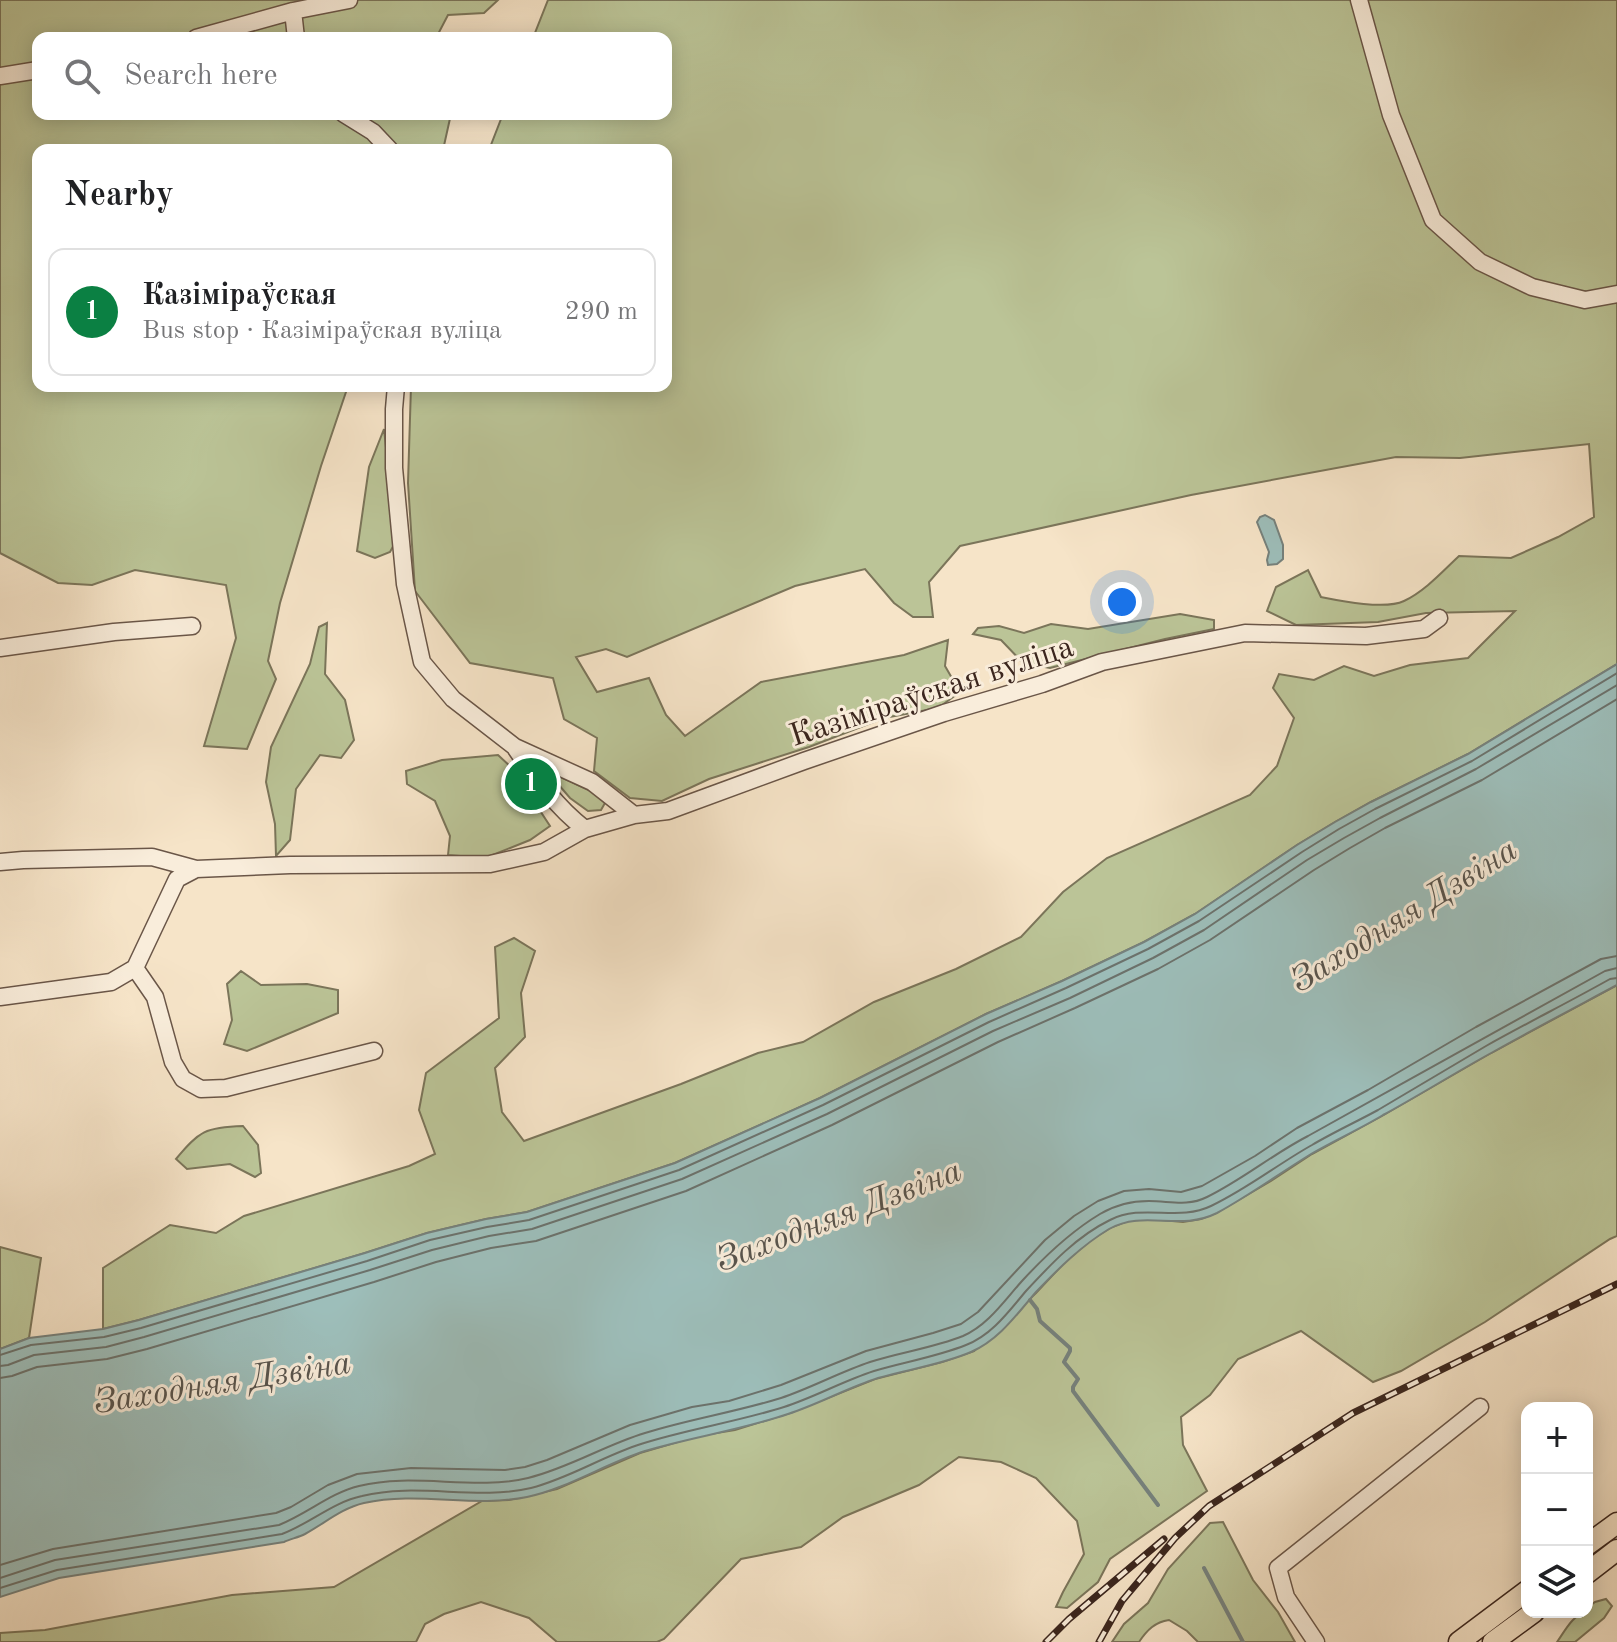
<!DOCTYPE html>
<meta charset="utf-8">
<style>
body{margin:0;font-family:"Old Standard TT",serif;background:#f6f6f6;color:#202124}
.controls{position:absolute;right:24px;bottom:24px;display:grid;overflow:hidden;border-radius:16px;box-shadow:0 4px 20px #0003}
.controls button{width:72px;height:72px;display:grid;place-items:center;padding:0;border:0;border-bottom:2px solid #e0e0e0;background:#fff;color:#202124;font:40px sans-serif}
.you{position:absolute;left:1122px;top:602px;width:28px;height:28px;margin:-20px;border:6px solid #fff;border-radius:50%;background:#1a73e8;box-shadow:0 0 0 12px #1a73e833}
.badge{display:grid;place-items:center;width:52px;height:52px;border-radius:50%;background:#0b8043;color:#fff;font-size:26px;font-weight:700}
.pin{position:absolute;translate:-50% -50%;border:4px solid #fff;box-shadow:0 2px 8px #0006}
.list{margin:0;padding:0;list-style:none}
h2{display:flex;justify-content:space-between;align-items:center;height:104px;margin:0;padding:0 32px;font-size:34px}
h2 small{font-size:26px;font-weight:400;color:#757577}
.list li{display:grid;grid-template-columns:52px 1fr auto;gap:24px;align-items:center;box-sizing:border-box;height:128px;margin:0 16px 16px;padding:0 16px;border:2px solid #e0e0e0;border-radius:16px}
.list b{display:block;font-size:30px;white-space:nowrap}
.list p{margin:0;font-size:26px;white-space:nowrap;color:#757577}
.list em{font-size:26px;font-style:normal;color:#757577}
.icon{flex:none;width:44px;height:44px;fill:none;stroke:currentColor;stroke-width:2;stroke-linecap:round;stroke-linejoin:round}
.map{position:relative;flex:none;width:1617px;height:1642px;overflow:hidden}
.search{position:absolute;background:#fff;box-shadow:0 4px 20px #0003;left:32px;top:32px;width:640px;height:88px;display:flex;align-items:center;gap:20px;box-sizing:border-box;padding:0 28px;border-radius:16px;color:#757577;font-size:30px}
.panel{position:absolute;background:#fff;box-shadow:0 4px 20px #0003;left:32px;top:144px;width:640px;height:248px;border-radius:16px}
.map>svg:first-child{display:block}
.green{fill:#bbc497;stroke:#7b755a;stroke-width:2}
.water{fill:#9dbeba;stroke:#76817c;stroke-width:2}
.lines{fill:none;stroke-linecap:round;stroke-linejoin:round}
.shore{stroke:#6c726c;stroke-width:2}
.stream{stroke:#76817c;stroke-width:4}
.minor-casing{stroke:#6a5648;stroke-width:19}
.major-casing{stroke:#3b261e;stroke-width:23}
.minor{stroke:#f9eddb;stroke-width:16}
.major{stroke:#f6e4c8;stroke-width:20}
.rail-casing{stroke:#3b261e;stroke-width:7}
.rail{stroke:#f9eddb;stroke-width:4;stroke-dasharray:12;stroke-linecap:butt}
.labels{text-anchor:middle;stroke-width:6;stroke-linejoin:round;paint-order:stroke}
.street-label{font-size:32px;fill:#3b261e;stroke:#f9eddb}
.water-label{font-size:34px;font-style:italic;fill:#58544d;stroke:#f9eddb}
</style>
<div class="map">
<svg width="1617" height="1642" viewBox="0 0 1617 1642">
<rect width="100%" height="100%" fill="#f6e4c8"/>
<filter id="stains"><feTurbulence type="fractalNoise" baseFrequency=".0025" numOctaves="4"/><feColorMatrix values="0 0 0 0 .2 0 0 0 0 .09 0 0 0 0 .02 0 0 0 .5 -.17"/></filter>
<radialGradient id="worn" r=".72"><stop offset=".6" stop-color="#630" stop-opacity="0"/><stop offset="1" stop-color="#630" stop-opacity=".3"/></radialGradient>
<path class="green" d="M0,0h498l-14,13 -36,2 -12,23h-398v76h413l-8,36h-405v236h310l-27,80 -41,137 -12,58 8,18 -29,70 -43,-3 32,-108 -10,-53 -91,-15 -43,15 -34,-2 -58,-30z
M548,0h1069v664l-149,90 -97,48 -36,20 -38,23 -102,69 -51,28 -82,39 -76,33 -166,84 -145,65 -148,49 -41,7 -59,14 -62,20 -226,67 -36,9v-61l67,-43 46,8 28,-17 165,-50 26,-12 -16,-44 7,-37 73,-55 -4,-71 19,-9 21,13 -14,42 4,44 -30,31 7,44 22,29 157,-57 77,-31 45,-11 71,-40 82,-33 65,-32 42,-45 44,-34 143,-63 27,-29 17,-48 -21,-30 6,-14 35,6 30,-14 30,10 36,-11 58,-7 47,-47 -89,2 -48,9 -82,3 -29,-14 9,-24 32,-17 13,27c20,4 64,13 83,4 21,-10 38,-29 55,-45l52,2 47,-21 36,-20 -5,-73 -129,14 -64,-1 -205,38 -231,51 -31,36 4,35h-20l-19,-14 -29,-34 -70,17 -168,71 -21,-8 -30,8 21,35 52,-14 17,37 19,21 76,-54 143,-27 44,-15 -3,26 15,26 -22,16 -54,10 -75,29 -100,32 -47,22 -32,-3 -36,-27 3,-33 -33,-19 -11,-41 -83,-15 -55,-72 -7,-108 3,-97h255v-236h-177l14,-36h163v-76h-133z
M384,429l12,112 -6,11 -15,6 -18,-7 12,-84z
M1180,614l34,6v9l-49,10 -115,29 -27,-5 -22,-23 -28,-6 5,-6 21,-2 25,7 27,-9 37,5z
M327,623l-2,51 20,26 9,40 -13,18 -21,-3 -24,34 -6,51 -14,16 -1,-32 -9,-42 5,-35 39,-83 9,-37z
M498,755l14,13 38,58 -20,14 -45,18 -37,-3 2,-19 -15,-35 -28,-17 -1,-13 36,-11z
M546,770l49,23 10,10 -4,7 -13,1 -18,-13z
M241,971l20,14 46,-1 31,6v23l-91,38 -23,-7 8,-24 -5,-36z
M1617,985v251l-7,3 -125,83 -84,49 -28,11 -72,-51 -63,28 -28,36 -29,22 2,28 24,46 -97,68 -12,23 -31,26 -11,-1 7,-15 21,-38 -7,-33 -41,-43 -35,-16 -42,-5 -40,28 -76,32 -42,30 -60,12 -77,80 -7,3h-100l-28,-24 -48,-16 -37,12 -19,10 -9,18h-416v-9l45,-3 187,-35 102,-8 148,-86 27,-1 48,-11 83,-36 58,-17 37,-6 55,-17 85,-34 67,-17 32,-11 62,-58 29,-31 26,-22 21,-13 16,-6 22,-2 33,3 18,-3 15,-6 55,-32 41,-27 70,-38 109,-63z
M243,1126l15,19 3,28 -6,4 -25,-13 -43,5 -11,-10c23,-28 30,-32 67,-33z
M0,1247l41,11 -12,80 -29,11z
M1223,1522l30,58 25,32 17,30h-97l-11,-11 -18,-11c-14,2 -22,10 -30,22h-27l12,-18 24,-21 20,-34 42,-46z
M1606,1599l6,7 -8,12 -29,24h-18c8,-11 16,-28 30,-30v-4l8,-6z"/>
<path class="water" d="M1265,515l9,5 9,25v14l-6,5 -9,1 -1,-5 2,-8 -12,-30 3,-5z
M1617,664v321c-41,22 -83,44 -124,67 -37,20 -73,43 -110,63 -23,14 -48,25 -72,39 -31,19 -61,41 -94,59 -38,19 -72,-4 -108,16 -28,17 -51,40 -73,63 -19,22 -37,48 -65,60 -30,13 -62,17 -93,26 -31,10 -59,26 -90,36 -47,16 -96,23 -143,37 -41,13 -76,37 -118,46 -53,11 -109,-6 -163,6 -22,5 -39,20 -59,31 -6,3 -14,5 -21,8l-225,36 -59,19v-248l29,-11 74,-9 36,-9 226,-67 62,-20 59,-14 41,-7 148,-49 145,-65 166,-84 76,-33 82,-39 51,-28 102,-69 38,-23 36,-20 97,-48z"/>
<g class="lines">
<path class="shore" d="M0,1355l31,-10 73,-8 37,-9 226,-67 63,-21 57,-13 42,-7 150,-50 144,-65 166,-83 77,-34 82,-39 51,-28 103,-69 37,-23 36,-20 97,-48 145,-88
M0,1366l8,-1 26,-10 72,-8 38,-10 226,-67 62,-20 57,-14 43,-7 150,-50 145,-65 166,-83 77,-33 83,-40 51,-28 103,-70 37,-22 36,-20 96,-49 141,-84
M0,1378l12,-2 25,-9 70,-8 40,-10 227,-67 62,-20 55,-14 45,-7 150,-50 146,-66 166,-83 77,-34 83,-39 52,-29 104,-70 36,-22 35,-20 97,-48 135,-81
M0,1565l53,-16 223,-36 15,-6 37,-22 29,-11 54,-6 94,2 20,-3 22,-7 83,-35 62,-18 37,-6 52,-16 85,-34 67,-18 28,-9 17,-12 67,-72 29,-24 24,-15 26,-10 25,-2 32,3 21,-6 53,-30 42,-28 71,-38 108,-63 125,-68 16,-3
M0,1578l55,-18 224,-35c28,-11 51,-32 80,-39 55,-14 114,5 169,-8 41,-10 77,-33 117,-45 45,-14 91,-21 136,-35 30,-10 59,-26 89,-36 31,-10 63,-14 93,-26 25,-11 41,-35 59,-55 23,-25 48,-49 78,-67 15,-9 32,-13 49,-13 21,0 38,6 58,-4 35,-17 66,-43 101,-61 99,-55 198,-111 297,-165l12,-3
M0,1588l57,-18 225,-36c27,-10 51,-32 80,-38 55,-14 114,5 169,-8 39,-10 72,-32 110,-44 47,-15 96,-22 143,-37 31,-10 59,-26 90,-36 30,-9 62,-14 92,-26 26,-10 43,-34 60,-54 25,-27 51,-55 84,-71 33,-17 68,2 101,-14 36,-17 67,-42 101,-61 22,-13 44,-23 66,-35 36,-21 72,-43 108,-64 41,-23 83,-44 124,-67l7,-1"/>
<path class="stream" d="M1030,1300l7,9 3,12 30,27v3l-6,11 14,17 -5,8v4l85,114
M1204,1568l39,74"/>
<defs>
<path id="minor" d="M1359,0l32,115 42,105 47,42 52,25 53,13 32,-6
M293,11l3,27
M196,38l97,-27 56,-11
M0,76l38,-6
M344,114l29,18 17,18
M396,386l-2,23v59l11,116 17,78 31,37 62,48 77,35 42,33
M0,648l114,-16 78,-6
M516,749c20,29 40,58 69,80
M0,862l23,-2 129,-3 44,12 94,-4 200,-1 54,-12 41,-23 49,-14 34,-4 136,-50 140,-48 98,-29 60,-22 143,-29 121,3 58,-7 15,-11
M135,968l20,29 18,65 10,17 18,10 25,-1 148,-37
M0,997l111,-15 24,-14 42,-89 19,-10
M1316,1642l-30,-45 -8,-29 202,-161"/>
<path id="major" d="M1587,1545l30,-22
M1587,1573l30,-23
M1459,1642l68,-51
M1493,1642l41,-30"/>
</defs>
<use href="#minor" class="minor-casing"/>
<use href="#major" class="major-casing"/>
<use href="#minor" class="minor"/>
<use href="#major" class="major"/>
<defs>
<path id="rail" d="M1046,1642l23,-23 95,-80
M1099,1642l23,-41 53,-63 34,-32 144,-93 264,-129"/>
</defs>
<use href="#rail" class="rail-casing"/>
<use href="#rail" class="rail"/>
</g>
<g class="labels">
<g class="street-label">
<text transform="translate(931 690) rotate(-18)" y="11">Казіміраўская вуліца</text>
</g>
<g class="water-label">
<text transform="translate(1403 914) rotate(-32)" y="12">Заходняя Дзвіна</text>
<text transform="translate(838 1214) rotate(-21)" y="12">Заходняя Дзвіна</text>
<text transform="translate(222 1381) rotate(-9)" y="12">Заходняя Дзвіна</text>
</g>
</g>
<rect width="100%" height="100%" filter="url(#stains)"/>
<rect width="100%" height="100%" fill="url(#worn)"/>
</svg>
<div class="controls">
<button>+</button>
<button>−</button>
<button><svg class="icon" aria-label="layers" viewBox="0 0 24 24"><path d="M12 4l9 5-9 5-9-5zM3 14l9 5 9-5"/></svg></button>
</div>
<div class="you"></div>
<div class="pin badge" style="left:531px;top:784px">1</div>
<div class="search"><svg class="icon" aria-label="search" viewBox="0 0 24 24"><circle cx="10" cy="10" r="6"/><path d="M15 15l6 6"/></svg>Search here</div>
<section class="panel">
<h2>Nearby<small></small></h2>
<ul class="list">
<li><span class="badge">1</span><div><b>Казіміраўская</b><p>Bus stop · Казіміраўская вуліца</p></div><em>290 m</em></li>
</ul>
</section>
</div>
